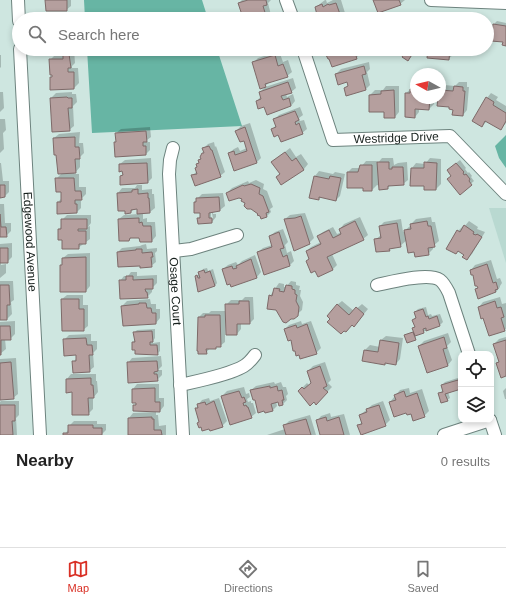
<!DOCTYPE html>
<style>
body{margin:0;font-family:Arial,sans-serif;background:#f2f2f2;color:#222}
.controls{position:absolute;right:12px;bottom:12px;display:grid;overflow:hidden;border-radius:8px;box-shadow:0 2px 6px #0003}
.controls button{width:36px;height:36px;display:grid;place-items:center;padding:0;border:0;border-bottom:1px solid #e0e0e0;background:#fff;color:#222;font:20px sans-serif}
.compass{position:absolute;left:410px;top:68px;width:36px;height:36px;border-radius:50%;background:#fff;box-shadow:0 2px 6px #0003;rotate:278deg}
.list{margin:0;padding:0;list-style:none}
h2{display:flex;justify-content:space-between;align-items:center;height:52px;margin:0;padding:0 16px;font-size:17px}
h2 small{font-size:13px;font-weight:400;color:#767676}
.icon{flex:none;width:22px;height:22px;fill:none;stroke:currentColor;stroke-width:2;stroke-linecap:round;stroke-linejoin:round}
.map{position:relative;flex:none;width:506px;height:435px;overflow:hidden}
.search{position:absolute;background:#fff;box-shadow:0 2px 6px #0003;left:12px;right:12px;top:12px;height:44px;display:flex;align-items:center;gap:10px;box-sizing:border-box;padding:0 14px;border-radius:22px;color:#767676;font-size:15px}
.sheet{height:112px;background:#fff}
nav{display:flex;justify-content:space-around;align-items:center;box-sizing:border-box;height:56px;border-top:1px solid #e0e0e0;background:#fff;font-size:11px;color:#767676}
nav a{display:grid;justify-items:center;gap:2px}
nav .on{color:#d93025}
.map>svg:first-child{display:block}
.built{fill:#b9d9d1}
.water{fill:#67b5a4}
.shadow{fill:#0003;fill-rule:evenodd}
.building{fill:#b59f9e;stroke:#7e6a69}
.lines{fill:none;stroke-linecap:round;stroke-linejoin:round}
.minor-casing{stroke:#6d837e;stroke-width:14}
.minor{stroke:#fff;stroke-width:12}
.labels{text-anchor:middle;stroke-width:3;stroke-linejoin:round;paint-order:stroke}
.street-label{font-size:12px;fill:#17201d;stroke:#fff}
</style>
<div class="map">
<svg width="506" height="435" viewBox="0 0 506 435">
<rect width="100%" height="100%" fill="#cee6e0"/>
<path class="built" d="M489,208h17v55z"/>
<path class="water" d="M84,0h118l6,19h-123z
M87,49h130l25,77 -150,7z
M506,135v33l-7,-10 -4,-12z"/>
<path class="shadow" d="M46,0h25v6l-5,4z
M242,0h29l-3,3 3,12 -4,4h-18l-10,-16z
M325,0h1l1,3 6,-3h8l4,13 3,-1 2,7h-28l-6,-12z
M374,0h31l-5,4z
M57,18h19v1h-19z
M487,21l3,1 -2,16 -1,1z
M497,21l9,2v22l-2,-4 -12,-1 2,-16z
M70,49h4l1,14 -3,3v2h6l1,15 -5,5 -23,-10 2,-2 -3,-16 5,-5h9z
M334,49h26l1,4 -5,5h-26l-3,-3z
M429,49h24v6l-5,4z
M464,49h12l-3,3 -9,-1z
M279,51l4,11 5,-2 4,12 -5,4 -17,6 -5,4 -12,-23 5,-5z
M0,55h1v12l-1,1z
M369,62l1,7 -3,3 3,13 -4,4 -19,5 -2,-6 4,-3 -2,-4 -11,-7 5,-5z
M293,78l3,10 -5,4 -5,2 1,3 6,-3 2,7 -4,5h-26l-8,-5 4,-5 -1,-4 5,-5z
M459,82h8v5h2l-2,23 -4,5 -24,-17h1v-9l4,-4 11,1z
M416,85v13h18v6l-5,5 -10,-1v4l-4,5 -9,-24z
M386,86h13v26l-4,5 -10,-7 -15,-15 5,-5h8z
M0,92h3l1,16 -4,4z
M72,92v2h4l1,8 -4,4 1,20 -5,4 -18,-32 5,-5z
M491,93l7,4 -2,3 10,6v17l-5,6 -14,-8 -5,5 5,-28z
M300,107l3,8 -4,3 1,3 4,-1 3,9 -5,4 -23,1 -6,-5 3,-4 -2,-5 5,-5z
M0,119h5l1,11 -3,3 1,16 -4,4z
M250,123l11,35 -4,4 -28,-9 5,-4 4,-2 2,4 7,-3 -3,-8 -8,-9 5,-5z
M150,127l1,10 -4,3v2h3v8l-4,4 -31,-11 2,-2 -1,-8 5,-4z
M80,132l-1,11h4l1,10 -4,4v10l-6,7h5v13h7v7l-5,5v9l-4,4 -19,-10 4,-4v-7l-6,-12 6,-6 -8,-35 5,-4z
M214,142l1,5 1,-1 9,26 -5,4h-28l5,-5 -1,-3 9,-16 -1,-4 4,-4z
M290,148l6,9 5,-3 7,10 -4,5 -22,14 -5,-6 3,-4 -8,-11z
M151,158l1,20 -4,4 -27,-6 3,-3 -4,-9 5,-4z
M382,158h11l1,7 4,-2 9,-1 1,18 -5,4 -12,1 -4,3 -10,-3 -5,5h-8v-3l-16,-15 4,-4h8l6,-7h11v3z
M430,158l11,1v25l-5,5h-11v-4l-13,-17 4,-5 9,1z
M460,160l6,8 -1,1 3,4 1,-1 3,4 -1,1 3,4 -14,12 -8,-18 -1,-8z
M0,163h1l2,18h6v11l-4,4 -5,1z
M319,171l14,3 2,-2 10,2 -5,22 -4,4 -15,-3 -2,2 -9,-2 5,-21z
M256,180l8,4 -1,5 4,2 6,16 -3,2 1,3 -4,4 -8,-3 -13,-10 -2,-4 -17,-6 5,-5 16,-7 1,2z
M137,185h5v5l10,-1v5h2l1,14 -5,4 -7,1v6l4,-1v4h8l1,14 -4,5 -12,-4h-8l-3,3 -10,-21 5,-4 14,-1v-6h-3l-4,4 -13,-19 4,-5h13z
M223,193l2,13 -5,4 -7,1v3h3v3l-4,5 -14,-4 3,-2v-4l-6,-10 2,-3 5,-5zM211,213h1l1,6h-2z
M0,204h4l1,19h6v8l-5,5h-6z
M305,213l9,25 -5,5 -24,-24 5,-4z
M67,215h24v8l-3,4 2,-1v13l-12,9 -15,-9 -4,-10 3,-3v-6z
M360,217l8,18 -5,4 -31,15 5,11 -4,4 -15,7 -3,-6 -8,-9 3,-3 -3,-7 4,-4 10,-5 -3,-6 5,-4 10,-5 4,7 5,-2 -2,-3 4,-5z
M431,217l1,5h3l4,19 -6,5v3l-5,5 -13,-4 -8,-10 -7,6 -8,2 -3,2 -14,-10 6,-5 -1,-9 4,-4 17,-3 2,13 7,-6h2l-1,-2 5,-5z
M469,221l9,6 -1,2 8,3 -13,22 -5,5 -2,-5 -7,-4 -10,-2 10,-17 5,-5 1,1z
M283,229l5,13 -3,3 2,8 4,-2 3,10 -4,4 -25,9 -7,-22 5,-4 9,-3 -2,-9 5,-4z
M12,243v14l-5,5h-6v3l5,-1v9l-6,5v-34z
M146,244l1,5 10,-1v3l-2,2 1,9 -5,4 -10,-1 -23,-13 4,-4 18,-2 2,-1z
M90,253v33l-4,5 -25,-25 2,-3v-5l5,-4z
M255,255l6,17 -4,5 -25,8 -9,-16 5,-4 8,-3 2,3 4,-4z
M491,260l6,19 3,-1 2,5 -2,3v1l-4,5 -20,-3 3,-3 -8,-16 4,-5z
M207,268l1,3 5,-2 4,14 -2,3 -16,4 -3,-13 7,-8z
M131,272h6v4l20,-1v8l-5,5v4l-5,5 -27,-16 4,-5h4z
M0,281h13l1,19 -3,2 1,12 -5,5h-7z
M291,281l5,1v3l4,1 -1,4h2l-1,6 3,6 -1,8 -9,8 -23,-22 9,-13 5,1v3h2z
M67,295h16v10h5v21l-5,4 -21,-31z
M245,297h8l1,22 -4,4h-9v6l-4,5 -11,-29 5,-5h11z
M500,297l2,7 4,-1v26l-2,1 -20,-13 -5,-10 4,-5z
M150,299l1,5h5v5h4v9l-4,5 -34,-17 5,-5z
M342,301l12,10 8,-7 6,5 -10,12 -6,3 -15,-19z
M426,307l2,8 3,-1 1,2 8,-2 3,8 -3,3 -25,10 1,3 -1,1 -10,-4 10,-4 -1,-3 2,-2 -3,-6 3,-3 -1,-5 3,-3z
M211,311h14v31l-5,4 -10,2 -4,5 -7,-36 4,-4h6z
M15,321v13l-5,5h-5l1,10 -6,5v-32z
M301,321l1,3 9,-3 10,27 -5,5 -17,1 -7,-16 -7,-9 4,-4z
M155,329v9l-2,3v2l7,-1v9l-3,3 -21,-5 -3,-7 3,-3 -2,-6 3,-3z
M448,333l3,9 -4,4 5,14 -4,5 -29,-19 5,-5z
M91,334v7h6v8l-4,4 1,14 -5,4 -16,-9 4,-4v-4l-13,-14 5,-5z
M386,336l17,2 -3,21 -4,5 -10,-2 -2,2 -20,-4 1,-10 5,-5 10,2 1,-7z
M506,337v38l-8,-12 2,-2 -6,-17 5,-5z
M161,356l1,10 -4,4h4v5l-5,5 -29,-17 4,-5z
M16,358l2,36 -5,4 -13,1v-40z
M325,362l6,18 -3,3 4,4 -16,16 -17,-12 8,-8 2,2 3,-3 -4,-11 5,-5z
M71,374h25v7h1l1,11 -5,6v11l-5,5 -15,-23 -6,-12z
M461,377v10l-13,5 2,6 -3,2 -8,-7 5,-3 -2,-5 3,-3z
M274,382l1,2 6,-2 2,5h3l2,7 -2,2 1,4 -4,4 -4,-3h-3l1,5 -4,4 -7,2 -15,-22 5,-4z
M137,384h22v14h5v8l-4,5 -26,-5 3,-4 -4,-13z
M244,387l2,7 3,-1 1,4 -3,2 1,3 3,-1v2h2l3,10 -5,4 -29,-21 5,-5z
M409,388l1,5 12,-4 7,22 -5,5 -13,-3 -21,-11 10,-12z
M506,388v11h-1l-2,-8z
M209,398l1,3 9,-3 8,23 -5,5 -22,-5 -4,-12 2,-3v-1l4,-5z
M1,401h18v14l-3,3 1,17h-17v-33z
M383,401l7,19 -5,5h-26l3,-3 -2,-7 5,-4 7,-6z
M156,412v3h2l1,11 7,-1v10h-35l-2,-17 4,-5z
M330,413l1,4 13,-3 6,21h-29l-4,-14 4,-5z
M310,415l6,20h-49l18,-6 -1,-3 5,-5z
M74,421h23v3h9v6l-5,5h-37l5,-6v-3z"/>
<path class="building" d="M45,0h22v11h-21z
M248,0h18l1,5 -4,1 4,13h-20v-2l-4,1 -5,-15z
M373,0h26l2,5 -23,8z
M336,3l5,14 2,-1 1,3h-26l-3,-12 7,-3 1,3 5,-3 1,1z
M493,24l13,2v20l-4,-1 1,-3 -12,-1z
M251,49h21l-19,6z
M333,49h21l3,10 -25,8 -3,-8h-1l-2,-4 7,-2v1h2z
M387,49h31l-3,5 -2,-1 -5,8 -6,-4 2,-3 -3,-2 -4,3z
M428,49h22l-1,11 -22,-2z
M63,54h6l2,14h-3v4h6v17l-24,1v-13h2v-2h-2l-1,-16h14z
M275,55l3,11 5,-2 5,13 -23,7 1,3 -6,2 -8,-27z
M364,66l2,8 -4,1 4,15 -20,6 -2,-8 4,-2 -1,-4 -9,3 -3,-11z
M288,82l4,11 -11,3 2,4 6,-2 2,8 -24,9 -3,-8 -6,2 -2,-8 5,-2 -2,-7z
M454,86l9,1v4h2l-2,25 -11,-1 1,-5 -4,-1v-2l-12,-1 1,-8h2v-8l13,1z
M410,89l6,1v8h14l-1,12 -14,-1v9l-10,-1v-24h5z
M394,90l1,28h-11v-6h-15v-17l12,-1v-3z
M67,97l1,1h4v10h-4l2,23 -18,1 -2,-34z
M486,97l8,5 -1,3 13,8v8l-5,9 -16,-9 -3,6 -10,-6z
M295,111l4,9 -4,2 1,3 3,-2 4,11 -22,8 -3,-7 -4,2 -3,-8 5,-2 -3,-8z
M245,127l12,36 -23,8 -6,-18 6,-2 1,4 12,-4 -3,-10 -4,1 -5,-11z
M146,131l1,11h-4v4h3v9l-31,2 -1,-15h2l-1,-9z
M75,137v10h4l1,12h-5l1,14 -18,1 -2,-19h-2l-1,-17z
M209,146l2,4h1l9,27 -26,9 -4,-11 6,-1 -2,-6 2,-1 -1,-3 3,-1 -1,-3 3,-1 -1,-2 2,-4h2l-2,-5z
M285,152l7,9 4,-3 8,12 -23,15 -5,-8 4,-3 -9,-12z
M377,162h12v7h3v-2h11l1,18 -16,1v3l-9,1z
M424,162l13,1 -1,27h-12v-4h-14l1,-18h13z
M147,163l1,20 -28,2v-9l3,-1 -1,-4 -3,1v-8z
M456,163l8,9 -1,1 1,2 2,-1 4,5 -1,2 3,4 -12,10 -13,-16 4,-3 -4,-6z
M360,165h12v26h-9v-3h-16v-16h11z
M314,176l15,3 1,-3 11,2 -5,23 -17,-4v3l-10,-2z
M55,178h19l1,13h6l1,9h-7v4h2v9l-20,1v-12h4v-10h-5z
M251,184l9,4 -1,6 4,2 6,16 -3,1 1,4 -6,2 -1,-3 -3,-1 1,-1 -7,-5h-4l-3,-3 1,-3 -4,-2 1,-2 -3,-1 -10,3 -3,-8 17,-8 1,1z
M0,185h5v12l-5,1z
M138,189v5l10,-1v5h1l1,15 -13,1v-5l-6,1v3l-6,1v-3h-7l-1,-18 15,-1v-2z
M219,197l1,14 -11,2v5h3v5l-14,1 -1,-6h3v-5h-6v-11h2v-4z
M0,214l1,13h5l1,10h-7z
M301,216l9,28 -16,7 -10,-32 11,-1z
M139,218v5l3,-1 1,4h8l1,16h-12l-1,-4h-9l-1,3h-10l-1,-22z
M61,219h26v10h-9v2h8v13h-7v5h-17v-9h-4v-11h3z
M355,221l9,19 -37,17 6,13 -15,7 -3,-6 -4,2 -5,-12 3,-2 -3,-8 15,-7 -4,-8 12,-6 4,8 8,-4 -2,-5z
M427,221l1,5h3l4,21 -7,1 1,7 -14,2 -1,-5 -6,1 -4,-23 7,-1 -1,-5z
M397,223l4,24 -12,2 1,2 -14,1 -2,-13 7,-1 -2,-12z
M464,225l10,7 -1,2 3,1 1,-1 5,3 -15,23 -5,-3 2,-2 -6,-4 -2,3 -10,-5 11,-19 3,2z
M279,232l5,16 -4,1 3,8 4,-2 3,11 -26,9 -7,-23 15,-5 -3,-11z
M0,248h8v15h-8z
M136,249h6v4l10,-1 1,5h-2l1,10 -12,1v-2l-22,1 -1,-15 19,-2z
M86,257v35h-26v-27h2v-7z
M251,259l6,19 -26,9 -1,-3 -3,1 -5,-16 10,-3 1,3 4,-1 -1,-2z
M487,264l6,19 3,-1 2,7 -3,1 1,2 -18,7 -3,-10 3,-1 -1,-2h-2l-2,-11h-2l-1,-5z
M204,270l1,3 5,-2 5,15 -17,6 -3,-16 2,-1 1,3h2l-2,-6z
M126,276h7v4l20,-1v10h-8l1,3h1l1,6 -28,1 -1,-19h7z
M0,285h9l1,20h-3v15h-7z
M286,285l6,1v3l3,1v4l2,1 -1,6 3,6 -1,9 -4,3h-3l-5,4 -3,-1 -7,-12 -9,-1 2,-14 3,1 2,-8 6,1 -1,2 5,1z
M61,299h18v10h5v22h-22z
M239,301h10l1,23h-13v11h-11l-1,-31h14z
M495,301l2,7 4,-1 3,10 -3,1 4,13 -16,5 -6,-18 -2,1 -3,-12z
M139,303h7l1,5h4l1,5h4v11l-33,2 -2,-20 18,-2z
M337,304l12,11 7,-8 8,7 -10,13 -2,-2 -6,7 -2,-1 -3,3 -14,-12 3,-3 -3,-3z
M423,309l3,8 2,-1 1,3 8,-3 3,10 -14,5v-3l-3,1 1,4 -9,3 -3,-8 3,-1 -3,-7 4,-2 -2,-6z
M205,315h15l1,32h-5v2h-10l1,5h-9v-3h-1l1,-34h7z
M307,324l10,30 -17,5 -1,-4 -3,1 -1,-5h-2l-2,-11 -3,1 -4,-12 12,-4 1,3z
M0,326h10l1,14h-10v15h-1z
M152,331l1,11h-3v3h7l1,10 -23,-1v-4h-3v-8h3l-2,-10z
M413,332l3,8 -9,3 -3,-8z
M444,337l3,11 -4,1 5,17 -21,7 -9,-27z
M86,338l1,7h5l1,10h-4l1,17 -17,1 -1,-12h4v-6l-12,1 -1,-17z
M380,340l19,3 -3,22 -11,-2v2l-23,-4 2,-11 14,2z
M506,340v36l-5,2 -5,-15 3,-1 -6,-18z
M157,361l1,10 -4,1v2h3l1,7 -30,2 -1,-21z
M11,362l3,37 -14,1v-37z
M320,366l7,20 -4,2 5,4 -12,13 -2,-3 -4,4 -12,-15 4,-4 2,2 7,-6 -4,-12z
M91,378v7h2l1,13h-6l1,17h-17v-23l-6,1v-14z
M458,380l3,9 -16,5 3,7 -7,2 -3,-10 5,-1 -2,-7z
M270,386v2l7,-2 1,5 4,-1 2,10h-2l1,5 -4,1 -1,-4 -7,2 2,7 -8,2 -1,-2 -6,2 -3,-13h-2l-3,-10z
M155,388v14h5v10l-27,-1v-6h3v-2h-4v-14z
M239,391l3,7 2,-1 2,5 -3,1 1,3 2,-1 1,2h1l4,11 -22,7 -9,-29z
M404,391l2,6 11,-4 8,24 -12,4 -2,-7 -4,1 -1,-2 -12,4 -5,-15 7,-2 -2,-5z
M214,401l9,26 -13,4 -1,-2 -7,2 -1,-4 -2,1 -2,-5 2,-1 -4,-14h3l-1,-4 8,-2 1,3z
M0,405h15v16h-3l1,14h-13z
M379,405l7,21 -25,9 -4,-10 5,-1 -3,-9 8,-3 -1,-3z
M152,417v2h2v11h7l1,5h-34v-17z
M326,417l1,4 12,-4 5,18h-24l-4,-15z
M306,419l5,16h-25l-3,-10z
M68,425h25v3h9v7h-39v-2h5z"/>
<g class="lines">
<defs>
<g id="minor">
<path d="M18,0l1,21"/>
<path d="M286,0l7,19"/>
<path d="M431,0l75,3"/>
<path id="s1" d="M20,49l20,386"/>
<path id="s2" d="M303,49l30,91 117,-4 56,58"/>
<path id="s3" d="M173,148l-3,12 -1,14 14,261"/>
<path d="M174,251l17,-2 46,-14"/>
<path d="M377,285c14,-3 51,-13 63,-5 4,3 7,9 9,13l20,61"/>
<path d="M180,385c18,-4 49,-10 64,-19 5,-3 8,-7 11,-11"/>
<path d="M490,420l5,15"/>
<path d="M444,435l46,-15"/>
</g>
</defs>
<use href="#minor" class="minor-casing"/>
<use href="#minor" class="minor"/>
</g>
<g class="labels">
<g class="street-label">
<text dy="4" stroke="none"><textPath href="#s2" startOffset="159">Westridge Drive</textPath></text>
<text dy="4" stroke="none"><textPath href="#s1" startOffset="193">Edgewood Avenue</textPath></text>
<text dy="4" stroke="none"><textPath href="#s3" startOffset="144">Osage Court</textPath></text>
</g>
</g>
</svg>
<div class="controls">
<button><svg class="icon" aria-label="locate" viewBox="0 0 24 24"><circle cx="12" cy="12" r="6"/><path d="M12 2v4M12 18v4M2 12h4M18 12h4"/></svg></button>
<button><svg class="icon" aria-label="layers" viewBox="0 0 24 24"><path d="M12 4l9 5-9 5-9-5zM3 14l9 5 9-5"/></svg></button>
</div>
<svg class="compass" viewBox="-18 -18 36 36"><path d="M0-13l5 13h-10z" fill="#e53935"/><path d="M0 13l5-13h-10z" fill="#767676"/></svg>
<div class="search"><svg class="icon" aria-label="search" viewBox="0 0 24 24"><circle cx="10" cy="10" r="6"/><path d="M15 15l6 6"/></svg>Search here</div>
</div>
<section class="sheet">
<h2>Nearby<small>0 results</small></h2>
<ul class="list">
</ul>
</section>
<nav>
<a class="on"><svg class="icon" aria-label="map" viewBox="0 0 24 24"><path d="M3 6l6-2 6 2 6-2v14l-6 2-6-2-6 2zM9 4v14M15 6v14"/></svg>Map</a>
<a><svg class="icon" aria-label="directions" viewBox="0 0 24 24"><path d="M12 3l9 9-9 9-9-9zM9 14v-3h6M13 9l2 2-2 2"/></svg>Directions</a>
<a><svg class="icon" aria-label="saved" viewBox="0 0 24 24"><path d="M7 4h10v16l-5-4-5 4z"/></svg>Saved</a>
</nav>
